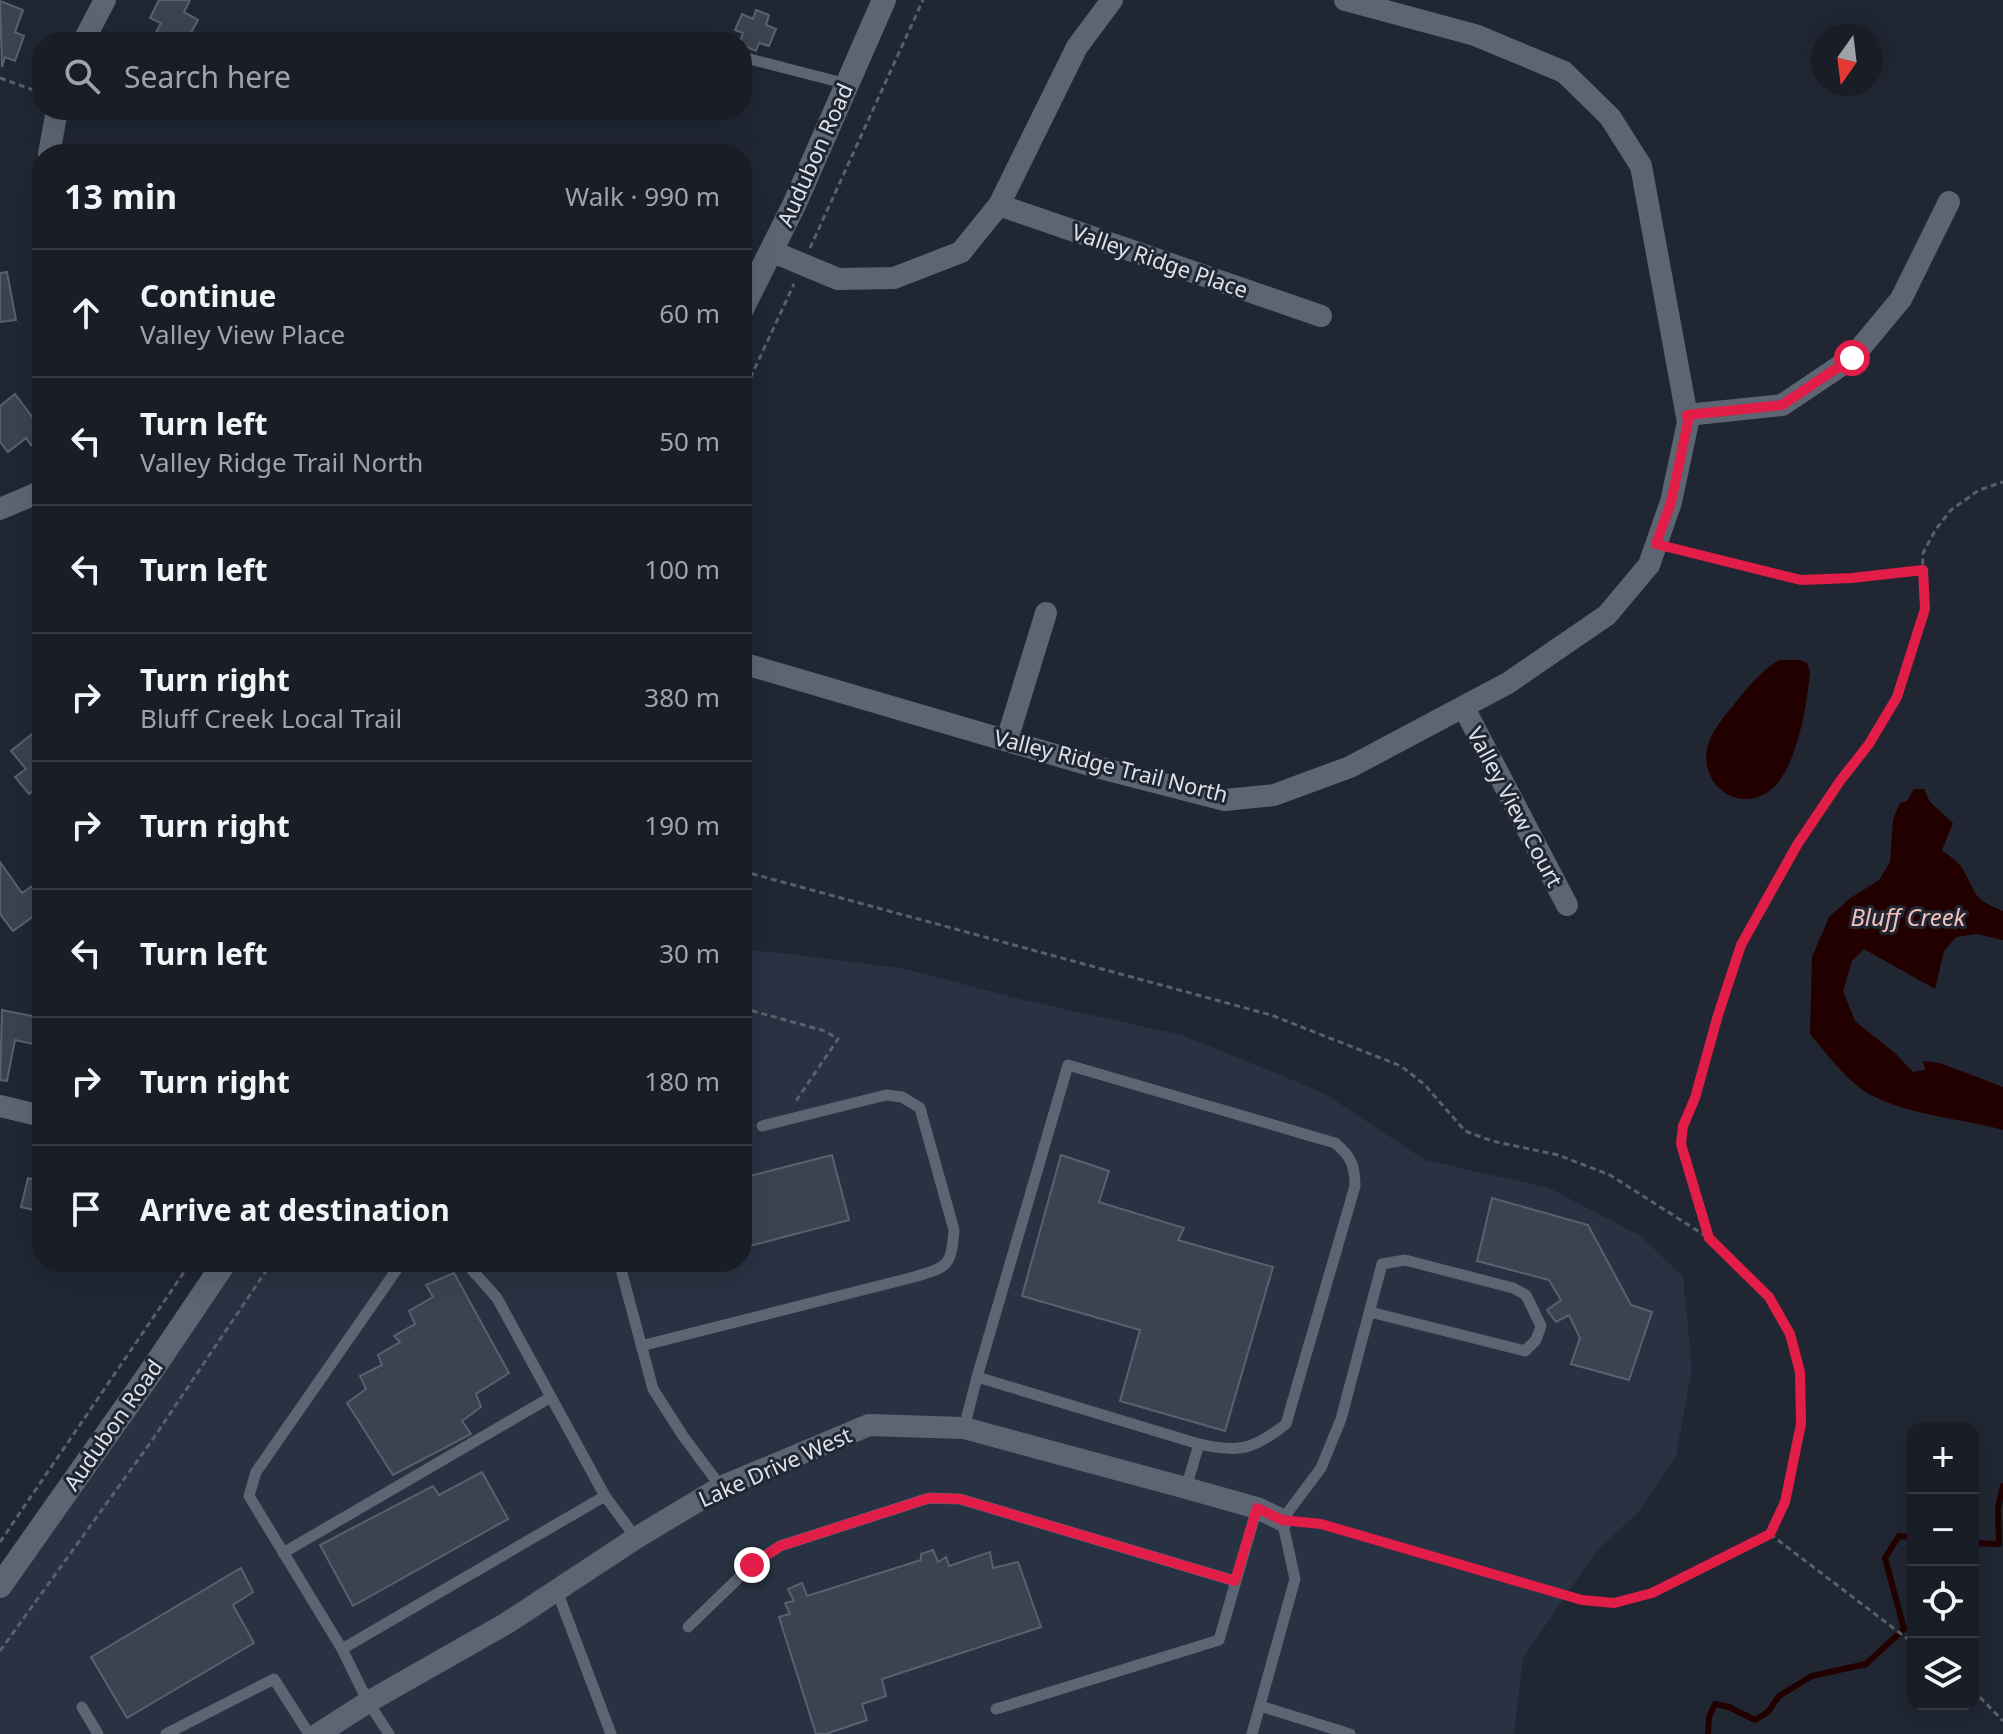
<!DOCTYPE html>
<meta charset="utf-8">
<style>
body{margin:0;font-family:"Noto Sans",sans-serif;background:#252a32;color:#f1f3f6}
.controls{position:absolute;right:24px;bottom:24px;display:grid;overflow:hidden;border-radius:16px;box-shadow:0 8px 32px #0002}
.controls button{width:72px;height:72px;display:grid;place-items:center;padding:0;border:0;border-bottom:2px solid #363b43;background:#181d26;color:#f1f3f6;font:40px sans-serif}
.compass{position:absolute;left:1811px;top:24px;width:72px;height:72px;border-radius:50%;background:#181d26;box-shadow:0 8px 32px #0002;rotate:194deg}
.stop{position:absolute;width:24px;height:24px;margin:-18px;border:6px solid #e11d48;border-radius:50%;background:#fff}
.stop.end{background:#e11d48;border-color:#fff;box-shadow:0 2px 8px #0008}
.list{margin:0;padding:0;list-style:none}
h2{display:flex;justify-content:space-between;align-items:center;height:104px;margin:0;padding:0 32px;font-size:34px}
h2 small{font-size:26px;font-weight:400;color:#9fa2a7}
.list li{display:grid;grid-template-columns:52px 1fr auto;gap:24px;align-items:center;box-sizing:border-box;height:128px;padding:0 32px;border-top:2px solid #363b43}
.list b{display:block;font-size:30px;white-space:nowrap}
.list p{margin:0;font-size:26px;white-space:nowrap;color:#9fa2a7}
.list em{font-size:26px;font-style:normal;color:#9fa2a7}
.icon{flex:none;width:44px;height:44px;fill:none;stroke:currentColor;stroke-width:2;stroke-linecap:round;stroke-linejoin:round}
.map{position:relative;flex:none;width:2003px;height:1734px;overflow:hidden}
.search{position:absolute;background:#181d26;box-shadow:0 8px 32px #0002;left:32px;top:32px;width:720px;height:88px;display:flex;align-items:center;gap:20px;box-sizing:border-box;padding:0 28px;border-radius:32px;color:#9fa2a7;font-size:30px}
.panel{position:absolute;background:#181d26;box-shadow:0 8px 32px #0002;left:32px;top:144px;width:720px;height:1128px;border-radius:32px}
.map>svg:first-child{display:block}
.built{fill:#283242}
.water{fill:#230000}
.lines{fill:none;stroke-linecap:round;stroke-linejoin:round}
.stream{stroke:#230000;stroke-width:6}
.building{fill:#3b4350;stroke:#58616e;stroke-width:2}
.path{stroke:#5a606b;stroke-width:3;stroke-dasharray:6 4;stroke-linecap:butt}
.lane{stroke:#5d6573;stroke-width:11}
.street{stroke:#5d6573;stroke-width:22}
.secondary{stroke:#5d6573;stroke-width:24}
.route{stroke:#e11d48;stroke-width:10}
.labels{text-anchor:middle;stroke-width:6;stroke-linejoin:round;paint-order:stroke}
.street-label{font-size:22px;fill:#dde2ea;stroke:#202733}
.water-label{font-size:24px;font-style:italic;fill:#f4bfb9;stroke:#202733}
</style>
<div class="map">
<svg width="2003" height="1734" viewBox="0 0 2003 1734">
<rect width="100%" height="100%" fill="#202733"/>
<path class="built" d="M742,950l32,2 132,17 113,30 163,36 142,58 101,67 124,28 92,48 42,41 9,91 -16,88 -38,57 -41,37 -74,108 -9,76h-1514v-143l225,-329h517z"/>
<path class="water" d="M1779,660h21l7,3 3,9c-3,32 -12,91 -36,115 -31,29 -74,1 -67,-38 4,-19 18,-33 29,-47 13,-16 25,-31 43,-42z
M1914,789h10l6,13 23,21 -11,27c7,6 16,11 20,18 16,27 9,30 41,43v29l-26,-6 -21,3 -12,14 -9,38 -71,-40 -12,12 -9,30 12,30 41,33 17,18 12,-2 -2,-9 17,2 63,24v43c-43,-12 -92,-14 -132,-35 -22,-11 -45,-42 -61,-61l2,-77 17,-40 20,-18 30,-19 11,-18 3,-43 7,-16 7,-2z"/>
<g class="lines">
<path class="stream" d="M1973,1543l26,1 -1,-36 5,-22
M1708,1734l1,-17 6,-13 14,3 26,13 13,-8 11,-16 33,-20 54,-12 38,-35 -19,-71 14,-22 14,1"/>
</g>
<path class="building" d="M159,0h31l-6,12 14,8 -12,22h-35l10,-19 -11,-5z
M0,1l23,9 -8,22 9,4 -9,25 -10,-4 -3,10z
M756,10l13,5 -3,10 10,4 -7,17 -10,-3 -3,8 -14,-6 -2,-3 3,-9 -8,-3 7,-16 11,5z
M7,272l9,48 -16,2v-49z
M15,394l27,36v7l-11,8 -5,-7 -18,14 -8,-10v-36z
M42,726v62l-2,-3 -11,9 -14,-17 11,-8 -15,-18z
M0,862l22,31 13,-9 7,9v17l-29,21 -13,-17z
M2,1010l40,8 -4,27 -23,-5 -8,41 -7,-1z
M832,1155l17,65 -107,28v-70z
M1061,1155l48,16 -10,31 85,26 -6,12 95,27 -48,164 -105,-30 20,-71 -118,-34z
M28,1178l14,4v30l-21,-5z
M1492,1198l96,27 43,80 21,7 -23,68 -58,-16 9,-26 -11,-23 -13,7 -9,-12 14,-10 -12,-20 -72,-19z
M454,1273l55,100 -33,21 5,13 -19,14 9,13 -78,41 -46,-72 19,-14 -6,-13 22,-11 -4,-10 22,-13 -6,-6 21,-12 -6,-13 24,-14 -7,-12z
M482,1472l26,47 -155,87 -33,-61 113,-59 6,9z
M933,1550l5,12 8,-5 3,9 41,-14 3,16 25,-6 23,65 -159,52 4,17 -24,8 5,16 -41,14h-10l-37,-117 11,-3 -5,-11 9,-2 -6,-12 14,-6 5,13 114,-36v-6z
M241,1568l12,24 -20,13 21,38 -127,75 -36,-61z"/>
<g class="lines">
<path class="path" d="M0,78l42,15
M810,248l113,-248
M742,396l52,-112
M1676,549l125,31 51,-2 71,-8
M742,871l529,144 130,51 24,19 40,46 27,10 66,14 52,20 99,63
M742,1008l83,23 13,8 -42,62
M1301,1522l20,2 261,76 32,3 38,-10 118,-59
M1770,1534l15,-32 11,-43 5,-35 -1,-52 -10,-38 -21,-37 -60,-59 -28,-94 2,-18 12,-28 23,-83 23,-70 56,-100 43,-64 29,-37 28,-47 28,-88 -3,-18 1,-38 13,-24 15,-19 28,-20 24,-8
M1770,1534l143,109
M0,1542l191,-280
M0,1651l153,-212 119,-177
M1973,1690l30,31"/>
<path class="lane" d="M742,57l105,27
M465,1262l32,36 108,198
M619,1262l34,127 30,47 38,51
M641,1346l273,-69c34,-10 37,-10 40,-47l-34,-122 -18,-11 -16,-2 -124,31
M977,1377l91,-312 267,78c16,13 20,23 20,43l-69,238c-33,26 -47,29 -87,20
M964,1428l13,-51 222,67 -13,44
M283,1553l268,-156
M557,1591l54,143
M688,1627l64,-62 28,-19 149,-48 31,1 275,82
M342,1649l-93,-153 7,-24 146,-210
M1260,1706l90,28
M82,1707l16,27
M996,1709l223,-69 38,-132
M166,1734l108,-55 35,55
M389,1734l-21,-32 -26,-53 263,-153 31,42
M1252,1734l43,-155 -13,-59 39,-52 20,-49 41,-155 23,-4 108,28 13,7 15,31 -5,14 -11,11 -155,-39"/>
<path class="street" d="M83,42l22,-42
M49,154l8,-44
M999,205l322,111
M771,251l67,28 56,-1 67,-26 38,-47 78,-158 35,-47
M1687,415l95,-10 70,-47 49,-59 48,-97
M0,509l42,-18
M742,663l351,103 132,34 49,-5 76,-28 158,-84 99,-68 42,-50 22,-63 17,-80 -47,-256 -31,-49 -46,-45 -89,-37 -130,-35
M1464,708l103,197
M1007,740l39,-127
M0,1106l42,10
M318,1734l50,-32 139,-79 129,-85 85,-51 148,-62 95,3 222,60 71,20 25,12"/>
<path class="secondary" d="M742,309l53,-106 89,-203
M0,1586l148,-210 77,-114"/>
</g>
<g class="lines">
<path class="route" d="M752,1565l28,-19 149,-48 31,1 275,82 22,-73 25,12 39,4 261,76 32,3 38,-10 118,-59 15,-32 16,-78 -1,-52 -10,-38 -21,-37 -60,-59 -28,-94 2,-18 12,-28 23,-83 23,-70 56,-100 43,-64 29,-37 28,-47 28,-88 -2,-39 -71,8 -51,2 -145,-36 15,-42 17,-80 -1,-7 95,-10 70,-47"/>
</g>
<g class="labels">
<g class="street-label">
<text transform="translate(815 155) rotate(-66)" y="8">Audubon Road</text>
<text transform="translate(1160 261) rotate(19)" y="8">Valley Ridge Place</text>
<text transform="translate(1111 766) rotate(14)" y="8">Valley Ridge Trail North</text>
<text transform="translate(1515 807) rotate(62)" y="8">Valley View Court</text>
<text transform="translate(113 1425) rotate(-55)" y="8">Audubon Road</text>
<text transform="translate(775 1467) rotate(-24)" y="8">Lake Drive West</text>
</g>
<g class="water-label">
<text x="1908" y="926">Bluff Creek</text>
</g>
</g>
</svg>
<div class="controls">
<button>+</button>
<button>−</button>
<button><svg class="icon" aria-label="locate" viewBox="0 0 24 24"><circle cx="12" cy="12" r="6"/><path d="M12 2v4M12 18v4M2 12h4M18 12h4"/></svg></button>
<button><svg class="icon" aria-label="layers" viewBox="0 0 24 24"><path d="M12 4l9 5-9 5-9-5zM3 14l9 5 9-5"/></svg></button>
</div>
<svg class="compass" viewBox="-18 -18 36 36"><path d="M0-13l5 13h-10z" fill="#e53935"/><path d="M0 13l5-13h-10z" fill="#9fa2a7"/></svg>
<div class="stop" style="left:1852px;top:358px"></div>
<div class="stop end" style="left:752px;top:1565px"></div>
<div class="search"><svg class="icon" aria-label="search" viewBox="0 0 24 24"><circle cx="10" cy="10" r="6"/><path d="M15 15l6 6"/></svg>Search here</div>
<section class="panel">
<h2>13 min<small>Walk · 990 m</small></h2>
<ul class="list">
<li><svg class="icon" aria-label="ahead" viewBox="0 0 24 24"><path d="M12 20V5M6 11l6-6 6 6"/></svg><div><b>Continue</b><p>Valley View Place</p></div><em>60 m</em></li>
<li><svg class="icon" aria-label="left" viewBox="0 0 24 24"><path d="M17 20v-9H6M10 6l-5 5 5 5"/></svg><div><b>Turn left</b><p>Valley Ridge Trail North</p></div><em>50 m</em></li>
<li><svg class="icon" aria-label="left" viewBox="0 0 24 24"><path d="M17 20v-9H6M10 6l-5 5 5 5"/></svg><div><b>Turn left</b></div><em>100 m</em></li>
<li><svg class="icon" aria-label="right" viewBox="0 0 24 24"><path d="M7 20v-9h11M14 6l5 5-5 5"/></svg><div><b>Turn right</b><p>Bluff Creek Local Trail</p></div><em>380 m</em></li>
<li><svg class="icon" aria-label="right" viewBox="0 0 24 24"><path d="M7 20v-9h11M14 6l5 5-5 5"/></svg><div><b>Turn right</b></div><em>190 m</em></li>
<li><svg class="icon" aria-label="left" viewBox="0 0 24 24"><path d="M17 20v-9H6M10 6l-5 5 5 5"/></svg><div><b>Turn left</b></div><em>30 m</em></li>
<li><svg class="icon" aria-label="right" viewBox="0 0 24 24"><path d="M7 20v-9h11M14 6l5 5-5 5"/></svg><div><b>Turn right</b></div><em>180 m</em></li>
<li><svg class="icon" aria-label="arrive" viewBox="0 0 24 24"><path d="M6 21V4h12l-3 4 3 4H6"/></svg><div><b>Arrive at destination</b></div></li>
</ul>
</section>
</div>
